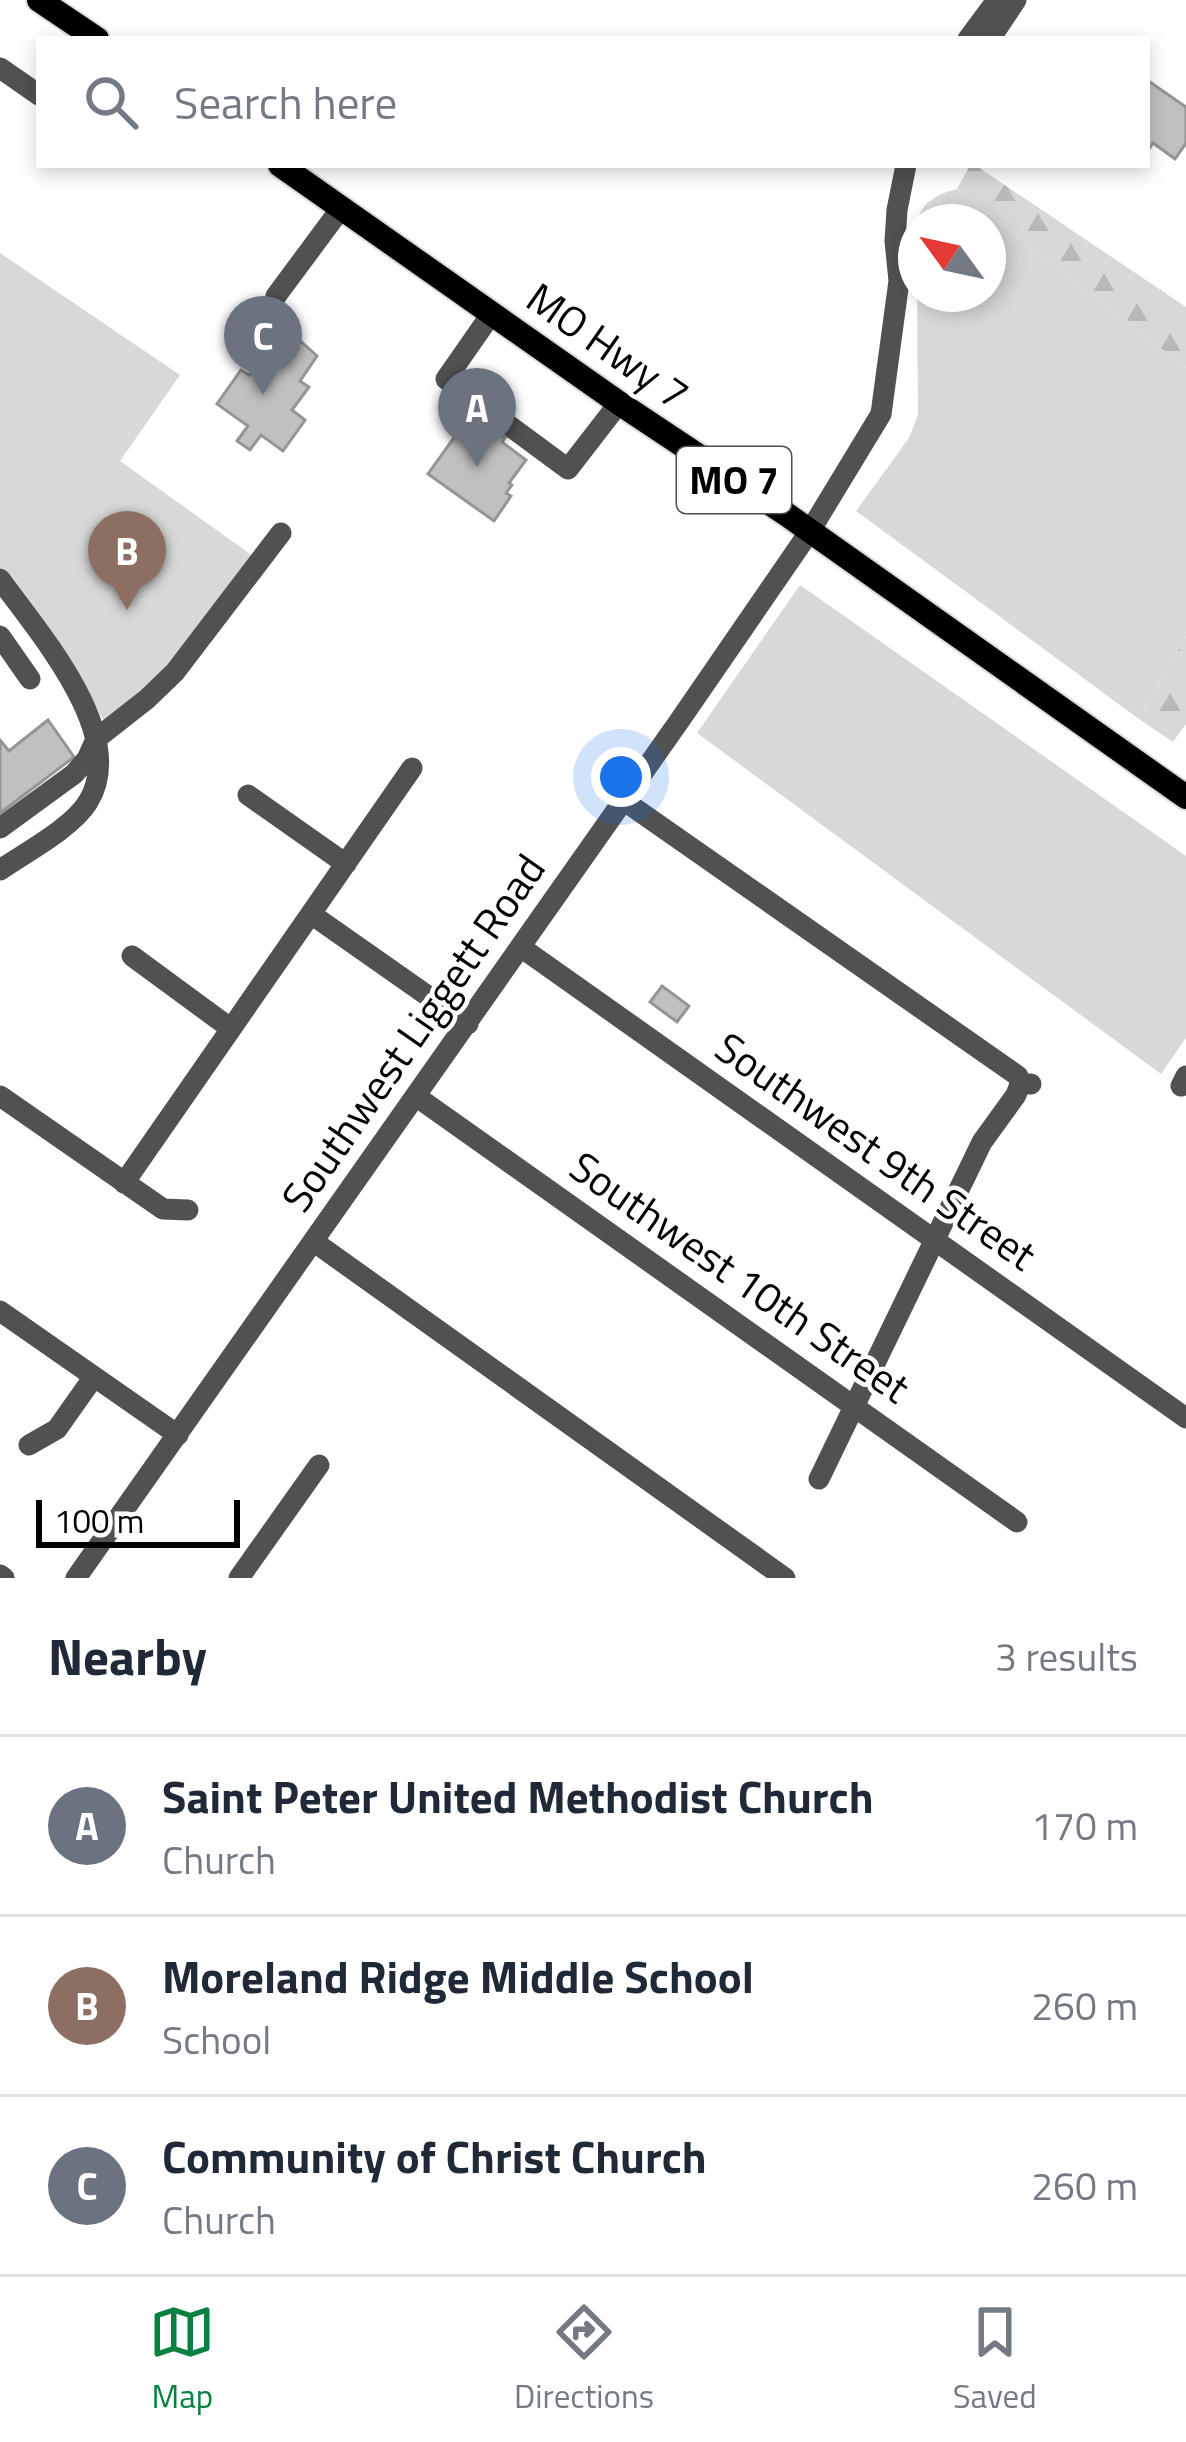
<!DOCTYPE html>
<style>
body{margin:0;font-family:"Titillium Web",sans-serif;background:#f2f2f3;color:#1f2937}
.compass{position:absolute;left:898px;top:204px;width:108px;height:108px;border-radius:50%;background:#fff;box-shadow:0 6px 18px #0003;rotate:303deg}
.scale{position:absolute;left:36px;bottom:30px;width:204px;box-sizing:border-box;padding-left:12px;border:6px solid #000;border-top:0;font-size:33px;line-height:42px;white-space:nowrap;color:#000;-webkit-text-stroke:9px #fff;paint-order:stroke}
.you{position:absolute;left:621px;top:777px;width:42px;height:42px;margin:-30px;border:9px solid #fff;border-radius:50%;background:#1a73e8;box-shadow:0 0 0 18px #1a73e833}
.badge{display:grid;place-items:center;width:78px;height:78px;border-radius:50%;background:#0b8043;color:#fff;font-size:39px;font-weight:700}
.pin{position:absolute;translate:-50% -99px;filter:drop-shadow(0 3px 6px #0008)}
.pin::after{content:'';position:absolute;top:63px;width:42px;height:36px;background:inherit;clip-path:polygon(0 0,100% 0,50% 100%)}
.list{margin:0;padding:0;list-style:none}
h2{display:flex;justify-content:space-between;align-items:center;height:156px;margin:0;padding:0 48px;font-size:51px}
h2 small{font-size:39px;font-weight:400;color:#747a83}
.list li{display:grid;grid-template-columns:78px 1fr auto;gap:36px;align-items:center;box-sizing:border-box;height:180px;padding:0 48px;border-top:3px solid #e0e1e3}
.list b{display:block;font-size:45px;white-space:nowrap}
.list p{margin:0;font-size:39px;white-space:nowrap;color:#747a83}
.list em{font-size:39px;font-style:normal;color:#747a83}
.icon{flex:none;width:66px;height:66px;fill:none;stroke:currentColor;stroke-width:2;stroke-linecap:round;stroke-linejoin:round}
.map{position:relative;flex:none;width:1186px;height:1578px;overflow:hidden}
.search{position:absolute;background:#fff;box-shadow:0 6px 18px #0003;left:36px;right:36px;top:36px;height:132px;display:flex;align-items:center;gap:30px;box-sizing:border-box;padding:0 42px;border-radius:0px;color:#747a83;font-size:45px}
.sheet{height:696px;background:#fff}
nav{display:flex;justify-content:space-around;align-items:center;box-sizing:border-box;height:168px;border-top:3px solid #e0e1e3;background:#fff;font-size:33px;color:#747a83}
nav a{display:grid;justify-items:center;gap:6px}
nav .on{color:#0b8043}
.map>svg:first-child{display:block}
.green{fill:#d8d8d8}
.forest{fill:url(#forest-firs)}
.building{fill:#c0c0c0;stroke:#959595;stroke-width:3}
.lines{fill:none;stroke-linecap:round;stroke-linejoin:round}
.major-casing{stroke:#dbdbdb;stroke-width:28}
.minor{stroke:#515151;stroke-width:21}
.major{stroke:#000;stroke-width:24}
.labels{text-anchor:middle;stroke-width:9;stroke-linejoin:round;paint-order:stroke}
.shield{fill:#fff;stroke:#4c4c4c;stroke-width:3}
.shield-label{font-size:39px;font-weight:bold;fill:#000}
.street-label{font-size:42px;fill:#000;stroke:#fff}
</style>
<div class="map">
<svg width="1186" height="1578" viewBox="0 0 1186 1578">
<defs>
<pattern id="forest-firs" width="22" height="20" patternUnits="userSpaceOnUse" patternTransform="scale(3)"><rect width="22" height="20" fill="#d8d8d8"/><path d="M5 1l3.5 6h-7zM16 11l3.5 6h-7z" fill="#b8b8b8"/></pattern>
</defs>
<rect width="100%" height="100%" fill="#fff"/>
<path class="green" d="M957,189l229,179v268l-47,83 -283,-208 53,-73 9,-23 -1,-121h71v-72h-72v11c0,-27 17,-38 41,-44z
M0,253l180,122 -60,86 133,95 -97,124 -52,42 -11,-21 -93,-134z
M800,585l386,271v182l-25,36 -464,-341z"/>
<path class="forest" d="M970,165h5l211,142v61l-229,-179z
M1186,636v88l-13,18 -34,-23z"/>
<path class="building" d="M1147,80l39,27v36l-11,16 -22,-16 -6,9z
M285,334l10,6 2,-2 20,18 -17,25 9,6 -17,23 13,10 -22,31 -22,-16 -11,15 -13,-9 11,-15 -31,-22 24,-34 8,5 7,-10 5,3z
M456,407l49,31 -3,4 24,18 -17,23 3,2 -6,8 5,3 -17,25 -66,-47 30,-42 -13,-9z
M48,720l26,37 -74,56v-73l9,11z
M662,986l27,20 -12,16 -27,-20z"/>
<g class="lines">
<defs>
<path id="major" d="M39,0l58,39
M280,165l339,238 167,111 400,283"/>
</defs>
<use href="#major" class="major-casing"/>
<path class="minor" d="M968,39l29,-39
M990,39l26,-39
M0,68l39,27
M276,296l66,-89
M492,313l-46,66 122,90 51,-66
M0,579c37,52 130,156 88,223 -16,26 -62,50 -88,68
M0,636l30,43
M248,795l98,69
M623,800l395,276 2,8h11
M0,828l74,-54 13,-15 9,-20 51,-40 28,-27 106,-139
M311,914l157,110
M522,948l664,470
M132,956l98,72
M1181,1086l5,-10
M0,1096l163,113 25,1
M417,1097l600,425
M124,1183l288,-415
M313,1241l472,337
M0,1311l178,124
M29,1445l28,-16 36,-51
M819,1479l163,-337 34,-47 4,-11
M0,1575l4,3
M76,1578l604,-858 130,-189 71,-117 18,-133 -4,-40 2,-31 9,-45
M239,1578l80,-113"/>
<use href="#major" class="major"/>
</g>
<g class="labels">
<rect class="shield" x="677" y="447" width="114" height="66" rx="9"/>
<g class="shield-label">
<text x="734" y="494">MO 7</text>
</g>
<g class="street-label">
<text transform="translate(608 346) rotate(35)" y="15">MO Hwy 7</text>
<text transform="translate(413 1033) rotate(-55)" y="15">Southwest Liggett Road</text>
<text transform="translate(876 1151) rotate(35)" y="15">Southwest 9th Street</text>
<text transform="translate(740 1277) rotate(35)" y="15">Southwest 10th Street</text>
</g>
</g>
</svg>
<svg class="compass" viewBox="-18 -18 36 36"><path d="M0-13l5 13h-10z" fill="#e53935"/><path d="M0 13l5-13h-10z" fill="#747a83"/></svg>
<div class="scale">100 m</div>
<div class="you"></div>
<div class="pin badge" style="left:477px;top:467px;background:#6b7280">A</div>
<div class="pin badge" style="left:127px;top:610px;background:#8d6e63">B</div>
<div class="pin badge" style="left:263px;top:395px;background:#6b7280">C</div>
<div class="search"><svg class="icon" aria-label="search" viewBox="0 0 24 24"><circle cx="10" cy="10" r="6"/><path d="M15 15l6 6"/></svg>Search here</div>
</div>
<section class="sheet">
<h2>Nearby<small>3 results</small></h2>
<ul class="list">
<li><span class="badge" style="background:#6b7280">A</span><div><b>Saint Peter United Methodist Church</b><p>Church</p></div><em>170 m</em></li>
<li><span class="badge" style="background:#8d6e63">B</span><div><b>Moreland Ridge Middle School</b><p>School</p></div><em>260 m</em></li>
<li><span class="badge" style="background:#6b7280">C</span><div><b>Community of Christ Church</b><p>Church</p></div><em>260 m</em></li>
</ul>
</section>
<nav>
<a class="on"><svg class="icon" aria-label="map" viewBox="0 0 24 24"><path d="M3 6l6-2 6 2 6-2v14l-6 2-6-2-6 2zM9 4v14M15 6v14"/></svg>Map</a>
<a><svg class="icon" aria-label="directions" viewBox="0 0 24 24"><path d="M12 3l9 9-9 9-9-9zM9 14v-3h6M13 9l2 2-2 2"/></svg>Directions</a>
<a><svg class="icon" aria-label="saved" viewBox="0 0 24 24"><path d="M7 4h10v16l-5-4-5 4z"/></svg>Saved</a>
</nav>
